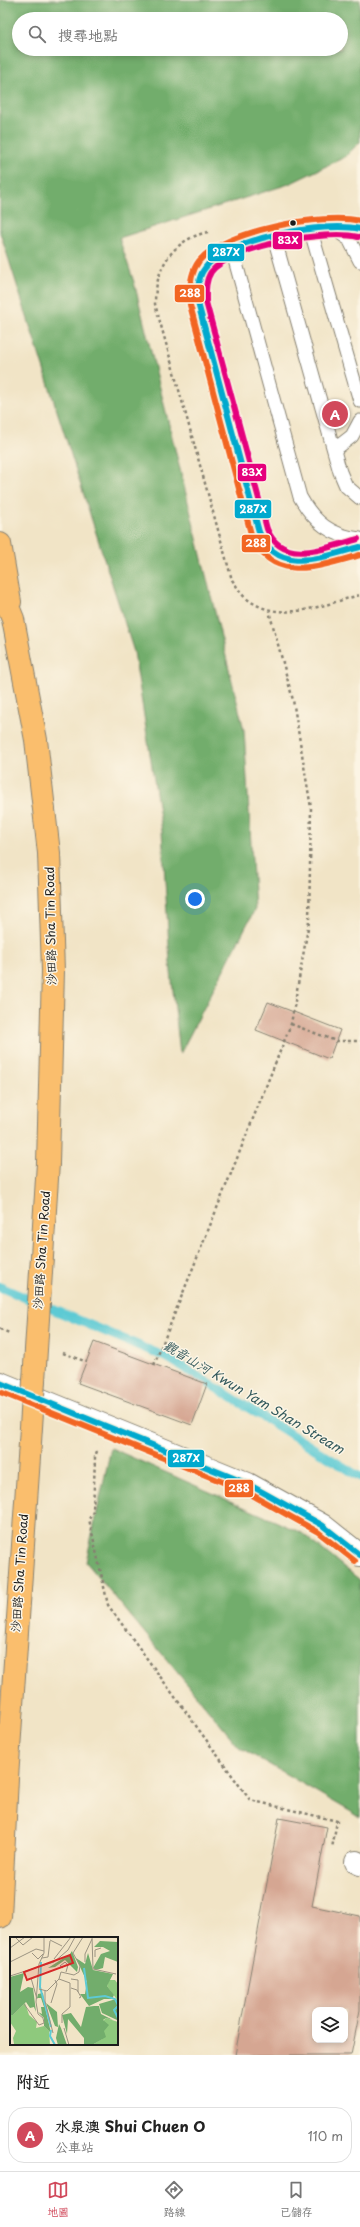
<!DOCTYPE html>
<html lang="zh-TW">
<meta charset="utf-8">
<style>
body{margin:0;font-family:"Playpen Sans","LXGW WenKai TC",sans-serif;background:#f2f2f2;color:#222}
.controls{position:absolute;right:12px;bottom:12px;display:grid;overflow:hidden;border-radius:8px;box-shadow:0 2px 6px #0003}
.controls button{width:36px;height:36px;display:grid;place-items:center;padding:0;border:0;border-bottom:1px solid #e0e0e0;background:#fff;color:#222;font:20px sans-serif}
.you{position:absolute;left:195px;top:899px;width:14px;height:14px;margin:-10px;border:3px solid #fff;border-radius:50%;background:#1a73e8;box-shadow:0 0 0 6px #1a73e833}
.badge{display:grid;place-items:center;width:26px;height:26px;border-radius:50%;background:#d1495b;color:#fff;font-size:13px;font-weight:700}
.pin{position:absolute;translate:-50% -50%;border:2px solid #fff;box-shadow:0 1px 4px #0006}
.list{margin:0;padding:0;list-style:none}
h2{display:flex;justify-content:space-between;align-items:center;height:52px;margin:0;padding:0 16px;font-size:17px}
h2 small{font-size:13px;font-weight:400;color:#767676}
.list li{display:grid;grid-template-columns:26px 1fr auto;gap:12px;align-items:center;box-sizing:border-box;height:56px;margin:0 8px 8px;padding:0 8px;border:1px solid #e0e0e0;border-radius:16px}
.list b{display:block;font-size:15px;white-space:nowrap}
.list p{margin:0;font-size:13px;white-space:nowrap;color:#767676}
.list em{font-size:13px;font-style:normal;color:#767676}
.icon{flex:none;width:22px;height:22px;fill:none;stroke:currentColor;stroke-width:2;stroke-linecap:round;stroke-linejoin:round}
.map{position:relative;flex:none;width:360px;height:2055px;overflow:hidden}
.search{position:absolute;background:#fff;box-shadow:0 2px 6px #0003;left:12px;right:12px;top:12px;height:44px;display:flex;align-items:center;gap:10px;box-sizing:border-box;padding:0 14px;border-radius:22px;color:#767676;font-size:15px}
.sheet{height:116px;background:#fff}
nav{display:flex;justify-content:space-around;align-items:center;box-sizing:border-box;height:56px;border-top:1px solid #e0e0e0;background:#fff;font-size:11px;color:#767676}
nav a{display:grid;justify-items:center;gap:2px}
nav .on{color:#d1495b}
.map>svg:first-child{display:block}
.forest{fill:#72ad6c;stroke:#476444;fill-rule:evenodd}
.lines{fill:none;stroke-linecap:round;stroke-linejoin:round}
.stream{stroke:#5dcad4;stroke-width:9}
.building{fill:#d5a692;fill-rule:evenodd}
.service-casing{stroke:#868071;stroke-width:15}
.minor-casing{stroke:#868071;stroke-width:24}
.tertiary-casing{stroke:#868071;stroke-width:24}
.motorway-casing{stroke:#868071;stroke-width:24}
.path{stroke:#868071;stroke-width:2.5;stroke-dasharray:3 3;stroke-linecap:butt}
.service{stroke:#fff;stroke-width:13}
.minor{stroke:#fff;stroke-width:22}
.tertiary{stroke:#fff;stroke-width:22}
.motorway{stroke:#fabe6d;stroke-width:22}
.motorway-bridge-casing{stroke:#868071;stroke-width:24;stroke-linecap:butt}
.motorway-bridge{stroke:#fabe6d;stroke-width:22}
.bus-1-casing{stroke:#fcf5e5;stroke-width:9}
.bus-2-casing{stroke:#fcf5e5;stroke-width:9}
.bus-3-casing{stroke:#fcf5e5;stroke-width:9}
.bus-1{stroke:#00a9ce;stroke-width:6}
.bus-2{stroke:#f26522;stroke-width:6}
.bus-3{stroke:#e5007d;stroke-width:6}
.bus-dot{fill:#1c1c1c;stroke:#fcf5e5;stroke-width:1.5}
.labels{text-anchor:middle;stroke-width:3;stroke-linejoin:round;paint-order:stroke}
.street-label{font-size:12px;fill:#1c1c1c;stroke:#fcf5e5}
.water-label{font-size:13px;font-style:italic;fill:#33595c;stroke:#fcf5e5}
.inset-river{fill:none;stroke:#5dcad4;stroke-width:2}
.inset-road{fill:none;stroke:#9c9482;stroke-width:1}
.view{fill:#d62828;fill-opacity:0.15;stroke:#d62828;stroke-width:2}
.inset-edge{fill:none;stroke:#1c1c1c;stroke-width:2}
.line-badge{stroke:#fcf5e5;stroke-width:1.5}
.badge-label{font-size:11px;text-anchor:middle;font-weight:bold;fill:#fff}
</style>
<div class="map">
<svg width="360" height="2055" viewBox="0 0 360 2055">
<rect width="100%" height="100%" fill="#fcf5e5"/>
<filter id="ink" filterUnits="userSpaceOnUse"><feTurbulence type="fractalNoise" baseFrequency=".025" numOctaves="2"/><feDisplacementMap in="SourceGraphic" scale="8" xChannelSelector="R" yChannelSelector="G"/><feConvolveMatrix kernelMatrix="1 2 1 2 8 2 1 2 1" color-interpolation-filters="sRGB"/></filter>
<filter id="wash" filterUnits="userSpaceOnUse"><feTurbulence type="fractalNoise" baseFrequency=".012" numOctaves="4" result="noise"/><feDisplacementMap in="SourceGraphic" scale="16" xChannelSelector="R" yChannelSelector="G"/><feGaussianBlur stdDeviation="0.9" result="paint"/><feColorMatrix in="noise" values="0 0 0 0 0 0 0 0 0 0 0 0 0 0 0 0 0 1.4 0 .05"/><feComposite in="paint" operator="in"/></filter>
<g filter="url(#wash)">
<rect width="100%" height="100%" fill="#f1e4c6"/>
<path class="forest" d="M0,0h360v142l-15,15 -56,27 -170,54 15,44 110,448 11,179 -75,145 -10,-91 -8,-132 -28,-179 -134,-420zM19,19h322v30h-322z
M111,1448l191,85 58,47v237l-121,-70 -153,-185z"/>
<g class="lines">
<path class="stream" d="M0,1287l168,71 192,119"/>
</g>
<g id="blocks">
<path class="building" d="M268,1002l72,28 -11,29 -73,-29z
M94,1342l113,42 -15,41 -114,-42z
M279,1818l48,9 -15,79 48,10v94l-9,45h-116zM315,2010h30v30h-30z"/>
</g>
</g>
<g filter="url(#ink)">
<use href="#blocks" fill-opacity="0" stroke="#868071" stroke-width="1"/>
<g class="lines">
<defs>
<path id="service" d="M328,225l21,14 11,22
M310,228l50,173
M360,229c-25,-12 -114,12 -139,24 -5,3 -13,10 -16,14 -8,10 -7,24 -7,36l61,229c2,5 5,12 9,16 21,25 66,5 92,-1
M274,237l66,235 6,14 14,12
M232,249l68,248c14,25 31,39 60,42
M334,450l18,-14 8,-15"/>
<path id="minor" d="M356,1862l4,2"/>
<path id="tertiary" d="M0,1383l248,101 74,41 38,30"/>
<path id="motorway" d="M0,544l10,58
M0,587l13,32 23,121 13,113 4,118 -5,192
M0,1917l7,-139 23,-335"/>
</defs>
<use href="#service" class="service-casing"/>
<use href="#minor" class="minor-casing"/>
<use href="#tertiary" class="tertiary-casing"/>
<use href="#motorway" class="motorway-casing"/>
<path class="path" d="M208,232c-36,8 -53,36 -53,72l77,276c5,6 9,15 15,19 34,26 77,5 113,-4
M291,1024l45,17h24
M0,1329l9,4
M63,1353l24,9
M154,1365l137,-341 18,-102 2,-114 -18,-108 -24,-89
M97,1451l-2,6 -2,55 -4,7 19,86 142,195 87,21 -5,27"/>
<use href="#service" class="service"/>
<use href="#minor" class="minor"/>
<use href="#tertiary" class="tertiary"/>
<use href="#motorway" class="motorway"/>
<defs>
<path id="motorway-bridge" d="M30,1443l18,-280"/>
</defs>
<use href="#motorway-bridge" class="motorway-bridge-casing"/>
<use href="#motorway-bridge" class="motorway-bridge"/>
<defs>
<path id="bus-1" d="M360,229c-34,-8 -134,9 -155,39 -8,10 -7,23 -7,35l61,229c19,45 66,24 101,15
M0,1383l248,101 74,41 38,30"/>
<path id="bus-2" d="M360,221c-36,-9 -137,10 -161,40 -9,12 -10,29 -9,44l61,229c20,51 69,32 109,21
M0,1392l245,99 73,41 37,29"/>
<path id="bus-3" d="M358,539c-30,8 -75,29 -91,-10l-61,-227c0,-10 -1,-21 5,-30 19,-26 116,-43 147,-35"/>
</defs>
<use href="#bus-1" class="bus-1-casing"/>
<use href="#bus-2" class="bus-2-casing"/>
<use href="#bus-3" class="bus-3-casing"/>
<use href="#bus-1" class="bus-1"/>
<use href="#bus-2" class="bus-2"/>
<use href="#bus-3" class="bus-3"/>
</g>
</g>
<circle class="bus-dot" cx="293" cy="223" r="3.5"/>
<g class="labels">
<g class="street-label">
<text transform="translate(51 926) rotate(-91)" y="4">沙田路 Sha Tin Road</text>
<text transform="translate(42 1250) rotate(-86)" y="4">沙田路 Sha Tin Road</text>
<text transform="translate(20 1573) rotate(-86)" y="4">沙田路 Sha Tin Road</text>
</g>
<g class="water-label">
<text transform="translate(254 1397) rotate(31)" y="5">觀音山河 Kwun Yam Shan Stream</text>
</g>
</g>
<g transform="translate(10 1937)">
<rect width="108" height="108" fill="#f1e4c6"/>
<path d="M99,43h6l3,4v17l-11,-15zM15,66l4,12 8,7 -1,6 8,-2 5,5 1,14 -36,-1 -1,-6 3,-7 -6,-9v-7h3zM96,81l12,4v23h-26l10,-6 1,-18z" fill="#8ec97d"/>
<path d="M71,0l-9,14 6,16 -1,5 -12,-12 -10,7 -7,1 22,-14zM90,4l18,1v20l-13,-5 -2,11 -7,2 -3,-2 8,-14 9,-3 -7,-4h-9zM78,16l5,17 20,4 -6,12 7,9 -2,4h-8l-15,7 -9,-12h5l2,-12 -11,-24 9,6zM14,36l-4,19 8,-5 5,1 3,24 -2,-5 -4,1 -4,-6 -13,13h-3v-38zM33,56l2,14 6,26 -7,-7v-8l-6,-6 4,2 -1,-7h3l-3,-9h-4l1,-4zM106,62l2,2 -1,19 -15,-7 -3,-9zM36,66l11,9 1,15 -3,-1zM84,69h5l2,8 12,6 -7,-2 -3,2 6,5 -5,6 2,6 -14,8h-8v-7l-16,-19 -1,15 -5,-19 9,-2 10,14 5,-20zM49,87l2,4 6,17h-9l-2,-7z" fill="#72ad6c"/>
<path class="inset-river" d="M31,25l-1,25 11,40M74,31l4,30 17,-2 10,3 3,6M108,69l-4,4 4,8M41,93l-1,6 5,9"/>
<path class="inset-road" d="M5,0l8,8 10,-8M82,0l1,32 23,5M40,3l12,6M0,11l15,-11M22,16l6,6 5,-5M85,20v-7l6,-2M32,21l6,-1 2,-16M44,22l17,-22M0,25l26,-13 8,2M75,25v-8l7,-15M53,31l-3,-2 5,-4 3,3 -2,7M0,39l44,-14 14,-12 7,-13M21,41l6,21M49,42l2,-7 13,3 5,-3 1,-6 -7,-13 10,-16M61,42l7,1v12M61,51l6,2 4,7 -2,1M29,52l8,2 12,-12 11,4v24l-8,7v9M35,54v10l8,32M41,66l6,-19 -2,-4M14,67l15,21 5,-2 -1,-5 -5,-4 -2,-12 3,-38 5,-11v-16M54,91l5,17"/>
<path class="view" d="M60,18l3,8 -46,17 -3,-8z"/>
<rect width="108" height="108" class="inset-edge"/>
</g>
<g class="line-badge">
<rect x="272" y="231" width="31" height="19" rx="4" fill="#e5007d"/>
<rect x="207" y="243" width="38" height="19" rx="4" fill="#00a9ce"/>
<rect x="174" y="284" width="31" height="19" rx="4" fill="#f26522"/>
<rect x="237" y="463" width="30" height="19" rx="4" fill="#e5007d"/>
<rect x="234" y="499" width="38" height="20" rx="4" fill="#00a9ce"/>
<rect x="241" y="534" width="30" height="19" rx="4" fill="#f26522"/>
<rect x="167" y="1449" width="38" height="19" rx="4" fill="#00a9ce"/>
<rect x="224" y="1479" width="30" height="19" rx="4" fill="#f26522"/>
</g>
<g class="badge-label">
<text x="288" y="244">83X</text>
<text x="226" y="256">287X</text>
<text x="190" y="297">288</text>
<text x="252" y="476">83X</text>
<text x="253" y="513">287X</text>
<text x="256" y="547">288</text>
<text x="186" y="1462">287X</text>
<text x="239" y="1492">288</text>
</g>
</svg>
<div class="controls">
<button><svg class="icon" aria-label="layers" viewBox="0 0 24 24"><path d="M12 4l9 5-9 5-9-5zM3 14l9 5 9-5"/></svg></button>
</div>
<div class="you"></div>
<div class="pin badge" style="left:335px;top:414px">A</div>
<div class="search"><svg class="icon" aria-label="search" viewBox="0 0 24 24"><circle cx="10" cy="10" r="6"/><path d="M15 15l6 6"/></svg>搜尋地點</div>
</div>
<section class="sheet">
<h2>附近<small></small></h2>
<ul class="list">
<li><span class="badge">A</span><div><b>水泉澳 Shui Chuen O</b><p>公車站</p></div><em>110 m</em></li>
</ul>
</section>
<nav>
<a class="on"><svg class="icon" aria-label="map" viewBox="0 0 24 24"><path d="M3 6l6-2 6 2 6-2v14l-6 2-6-2-6 2zM9 4v14M15 6v14"/></svg>地圖</a>
<a><svg class="icon" aria-label="directions" viewBox="0 0 24 24"><path d="M12 3l9 9-9 9-9-9zM9 14v-3h6M13 9l2 2-2 2"/></svg>路線</a>
<a><svg class="icon" aria-label="saved" viewBox="0 0 24 24"><path d="M7 4h10v16l-5-4-5 4z"/></svg>已儲存</a>
</nav>
